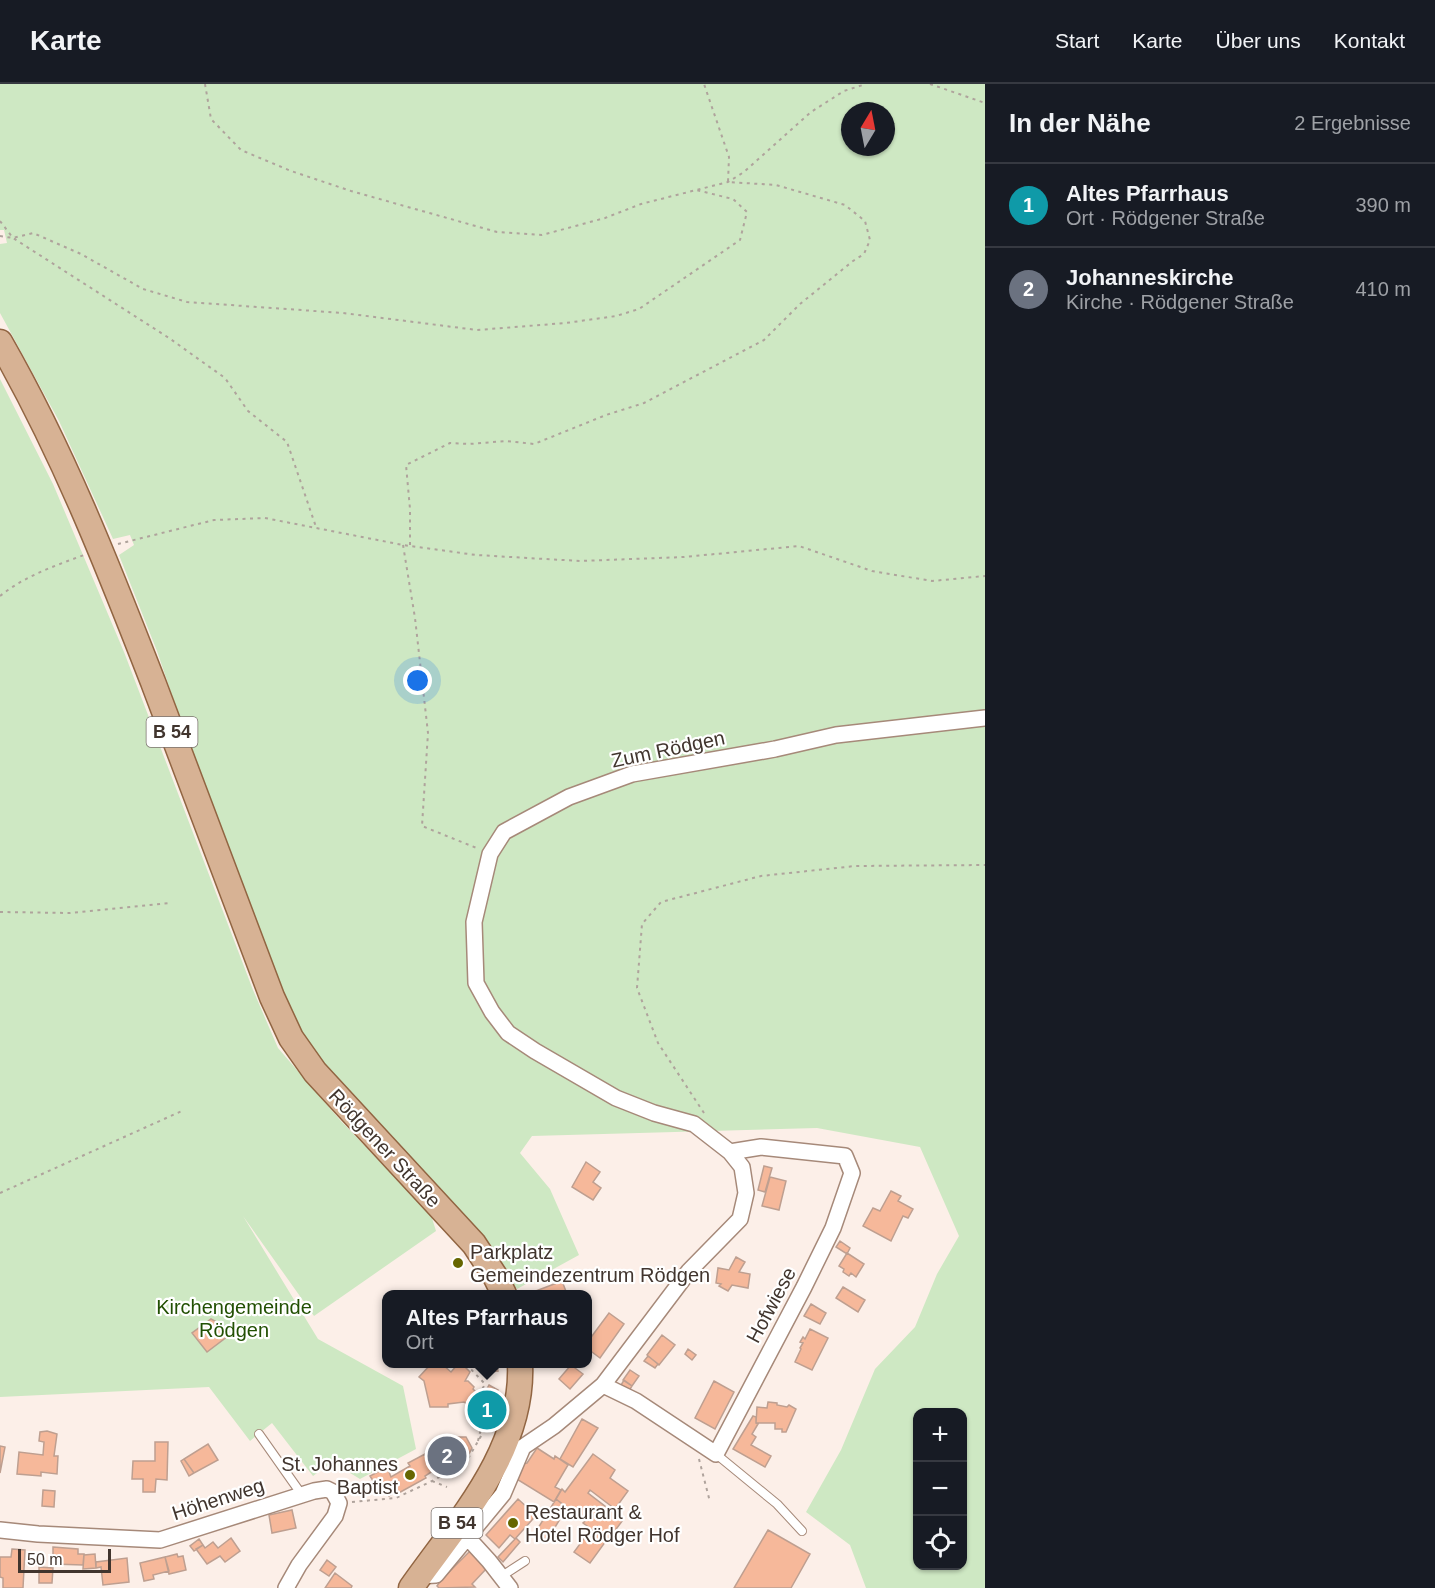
<!DOCTYPE html>
<html lang="de">
<meta charset="utf-8">
<style>
body{margin:0;font-family:Helvetica,sans-serif;background:#20242c;color:#f1f3f6}
.controls{position:absolute;right:18px;bottom:18px;display:grid;overflow:hidden;border-radius:12px;box-shadow:0 2px 4px #0004}
.controls button{width:54px;height:54px;display:grid;place-items:center;padding:0;border:0;border-bottom:2px solid #363941;background:#171b24;color:#f1f3f6;font:30px sans-serif}
.compass{position:absolute;left:841px;top:18px;width:54px;height:54px;border-radius:50%;background:#171b24;box-shadow:0 2px 4px #0004;rotate:10deg}
.scale{position:absolute;left:18px;bottom:15px;width:93px;box-sizing:border-box;padding-left:6px;border:3px solid #41352e;border-top:0;font-size:16px;line-height:21px;white-space:nowrap;color:#41352e;-webkit-text-stroke:4px #fff;paint-order:stroke}
.you{position:absolute;left:418px;top:597px;width:21px;height:21px;margin:-15px;border:4px solid #fff;border-radius:50%;background:#1a73e8;box-shadow:0 0 0 9px #1a73e833}
.badge{display:grid;place-items:center;width:39px;height:39px;border-radius:50%;background:#1a73e8;color:#fff;font-size:20px;font-weight:700}
.pin{position:absolute;translate:-50% -50%;border:3px solid #fff;box-shadow:0 2px 6px #0006}
.popup{position:absolute;left:382px;top:1206px;width:210px;height:78px;box-sizing:border-box;display:grid;place-content:center;border-radius:12px;background:#171b24;filter:drop-shadow(0 2px 4px #0005);font-size:20px;white-space:nowrap;color:#9ea1a6}
.popup b{font-size:22px;color:#f1f3f6}
.popup::after{content:'';position:absolute;left:50%;top:100%;margin-left:-12px;border:12px solid transparent;border-top-color:#171b24}
.list{margin:0;padding:0;list-style:none}
h2{display:flex;justify-content:space-between;align-items:center;height:78px;margin:0;padding:0 24px;font-size:26px}
h2 small{font-size:20px;font-weight:400;color:#9ea1a6}
.list li{display:grid;grid-template-columns:39px 1fr auto;gap:18px;align-items:center;box-sizing:border-box;height:84px;padding:0 24px;border-top:2px solid #363941}
.list b{display:block;font-size:22px;white-space:nowrap}
.list p{margin:0;font-size:20px;white-space:nowrap;color:#9ea1a6}
.list em{font-size:20px;font-style:normal;color:#9ea1a6}
.icon{flex:none;width:33px;height:33px;fill:none;stroke:currentColor;stroke-width:2;stroke-linecap:round;stroke-linejoin:round}
.map{position:relative;flex:none;width:985px;height:1504px;overflow:hidden}
header{display:flex;align-items:center;gap:36px;box-sizing:border-box;height:84px;padding:0 30px;background:#171b24;border-bottom:2px solid #363941}
header strong{font-size:28px}
nav{display:flex;gap:33px;margin-inline-start:auto;font-size:21px}
main{display:flex}
aside{flex:1;background:#171b24}
.map>svg:first-child{display:block}
.green{fill:#cee8c3;fill-rule:evenodd}
.building{fill:#f6b89a;stroke:#be9f90;stroke-width:1.5}
.lines{fill:none;stroke-linecap:round;stroke-linejoin:round}
.service-casing{stroke:#a68979;stroke-width:10}
.minor-casing{stroke:#a68979;stroke-width:18}
.primary-casing{stroke:#916542;stroke-width:27}
.path{stroke:#afa39c;stroke-width:2;stroke-dasharray:3 4.5;stroke-linecap:butt}
.service{stroke:#fff;stroke-width:8}
.minor{stroke:#fff;stroke-width:15}
.primary{stroke:#d7b294;stroke-width:24}
.poi-dot{fill:#660;stroke:#fff;stroke-width:2}
.labels{text-anchor:middle;stroke-width:4.5;stroke-linejoin:round;paint-order:stroke}
.shield{fill:#fff;stroke:#7a726d;stroke-width:1.5}
.shield-label{font-size:18px;font-weight:bold;fill:#41352e}
.street-label{font-size:20px;fill:#41352e;stroke:#fff}
.poi-label{font-size:20px;fill:#41352e;stroke:#fff;text-anchor:start}
.park-label{font-size:20px;fill:#225003;stroke:#fff}
</style>
<header>
<strong>Karte</strong>
<nav><a>Start</a><a>Karte</a><a>Über uns</a><a>Kontakt</a></nav>
</header>
<main>
<div class="map">
<svg width="985" height="1504" viewBox="0 0 985 1504">
<rect width="100%" height="100%" fill="#fcefe8"/>
<path class="green" d="M0,0h985v1504h-119l-16,-43 -44,-33 35,-62 34,-81 40,-42 22,-53 22,-38 -39,-89 -103,-19 -285,8 -12,17 30,36 29,66 -62,34 -50,-69 -149,-160 -20,-31 -77,-190 -64,-188 -38,-96 15,-10 -4,-10 -17,4 -54,-118 -59,-108v-69l7,-1 -3,-13h-4zM850,27h36v36h-36zM918,1328h44v154h-44z
M0,295l53,105 71,168 129,338 25,58 62,72 91,95 5,16 -122,85 -71,-100 75,123 85,47 13,63 -56,30 -28,-17 -19,14 -41,-53 -22,18 -41,-54 -209,10z"/>
<path class="building" d="M586,1078l14,10 -7,10 8,6 -8,12 -21,-13z
M764,1082l8,2 -7,24 -7,-2z
M770,1093l16,4 -7,29 -17,-4z
M891,1107l10,5 -3,5 15,8 -5,9 -5,-2 -12,25 -28,-15 10,-18 7,3z
M840,1157l10,7 -3,6 -11,-7z
M847,1169l17,11 -8,13 -5,-4 -2,3 -6,-4 1,-3 -5,-3z
M736,1173l9,5 -6,10 11,2 -2,14 -16,-3 -4,6 -9,-5 2,-2 -5,-1 2,-15 11,2z
M562,1197l5,13h-39z
M843,1203l22,13 -7,12 -22,-14z
M811,1220l15,9 -6,11 -16,-8z
M609,1229l15,11 -24,34 -12,-9 2,-8 -2,-2 1,1z
M211,1235l6,3 11,14 -21,16 -15,-19z
M810,1245l18,9 -16,32 -17,-8 6,-13 -1,-1 3,-5 -3,-1 3,-5 2,2z
M662,1251l13,10 -16,20 -12,-10z
M688,1265l8,6 -4,5 -7,-6z
M648,1272l10,8 -3,4 -11,-7z
M431,1280h11l9,8 7,-8h4l8,8 -5,9h3l6,6 -1,2 3,3 -3,7 6,3 -4,6 -11,-6 -16,2v3h-18l-6,-26 -5,-4z
M482,1280h15l1,7 -15,2z
M571,1281l12,9 -13,15 -11,-10z
M630,1286l9,6 -7,10 -9,-6z
M624,1296l8,6 -3,5 -8,-6z
M714,1297l20,11 -19,37 -20,-11z
M489,1301l9,5 -5,9 -9,-5z
M482,1311l21,11 -10,17 -20,-11z
M768,1318l9,1v2l10,2 2,-2 7,4 -10,23h-4v-3h-7v-6h-19l1,-16 10,1z
M753,1332l3,1v6l2,1 -6,10 4,3 -5,8 20,11 -6,11 -32,-18z
M582,1335l16,9 -25,39 -13,-8z
M47,1347l10,3 -3,22h4l-1,18 -16,-2v4l-24,-2 2,-22 24,3 1,-13 -5,-1 1,-9z
M454,1353h12l6,11 -5,10 -30,17 -3,-4 2,-2 -11,-15z
M155,1358h13l-1,38 -11,-1 -1,13h-12v-13h-11l1,-18h22z
M208,1360l10,16 -24,13 -10,-14z
M0,1362l5,1 -5,26z
M537,1364l17,11 1,-3 13,9 -13,22 6,3 -7,12 -39,-24 7,-14 5,-1z
M425,1370l11,15 -11,7 1,2 -31,17 -2,-2 -4,3 -8,-15 -6,3 -5,-8 17,-9 4,10 19,-11 -2,-3z
M593,1370l22,16 -5,8 18,13 -13,18 -25,-19 -2,3 35,27 -16,21 -24,-18 2,-2 -29,-22 6,-10 3,3z
M184,1375l10,14 -5,3 -8,-15z
M43,1406l12,1 -1,16 -12,-1z
M518,1415l12,11 4,-5 6,6 -25,28 -5,-4 -11,13 -13,-13z
M556,1415l11,9 -20,32 -12,-7z
M292,1426l4,18 -24,5 -3,-18z
M591,1445l15,12 -16,22 -16,-11z
M768,1446l42,24 -19,34h-57z
M231,1454l9,13 -15,11 -5,-6 -13,8 -11,-15 7,-4 2,3 8,-6 5,6z
M516,1454l4,4 -17,20 -5,-5z
M199,1455l4,6 -9,6 -4,-5z
M53,1463l25,2v5h6l-1,11 -30,-1z
M12,1465l13,1 -2,38h-20v-10l-3,-1v-20h11z
M470,1467l17,17 -15,16 3,3 -36,1 -2,-2 4,-6z
M95,1470l1,14 -13,1 1,-14z
M177,1470l1,3 5,-1 3,14 -17,4 -4,-17z
M165,1473l4,14 -16,4 1,4 -10,2 -4,-18z
M127,1474l2,24 -26,3 -2,-18 -5,1v-6z
M327,1476l9,7 -7,9 -9,-6z
M39,1483l14,1 -1,15h-13z
M335,1489l17,13 -1,2h-26z"/>
<g class="lines">
<defs>
<path id="service" d="M259,1350l43,61
M716,1370l61,50 25,27
M502,1492l23,-15"/>
<path id="minor" d="M603,1301l33,16 80,53 88,-167 29,-59 19,-55 -7,-17 -84,-9 -31,5
M500,1371l23,-8 31,-21 49,-41 86,-114 51,-52 6,-26 -4,-26 -12,-15 -36,-28 -40,-11 -38,-15 -81,-47 -27,-18 -16,-21 -16,-29 -2,-61 16,-68 14,-22 65,-35 63,-23 143,-25 61,-14 149,-17
M0,1446l38,4 122,6 154,-49 13,-2 6,3 6,11 -4,13 -36,49 -13,23
M468,1454l21,23 21,27
M419,1492l17,-1 67,-81 20,-47"/>
<path id="primary" d="M0,258c63,110 107,222 153,340 40,105 80,210 119,315l19,41 24,34 159,172 21,32 9,18
M411,1504c47,-67 113,-137 109,-224"/>
</defs>
<use href="#service" class="service-casing"/>
<use href="#minor" class="minor-casing"/>
<use href="#primary" class="primary-casing"/>
<path class="path" d="M205,0l6,35 30,31 50,21 60,20 146,41 45,3 63,-17 36,-14 87,-22 16,-10 67,-60 33,-21 22,-7
M930,0l55,19
M0,137l13,17 156,100 56,40 23,33 39,31 29,85
M0,152l13,2 20,-5 48,21 62,35 44,13 156,11 134,17 89,-7 50,-7 23,-7 101,-69 7,-28 -14,-13 -37,-9
M118,460l96,-24 51,-2 138,27 73,10 104,6 104,-4 115,-11 73,25 60,10 53,-5
M403,461l12,73 13,115 -6,93 57,23
M410,461v-36l-4,-44 44,-22 19,1 37,-3 28,3 72,-29 38,-12 120,-63 36,-36 53,-43 11,-7 6,-14 -5,-19 -20,-16 -69,-20 -48,-3 1,-25 -25,-73
M0,512c25,-20 54,-30 84,-41
M0,828l70,1 100,-10
M704,1029l-46,-70 -21,-55 5,-64 19,-22 100,-26 94,-10 130,-1
M0,1109l184,-83
M466,1280l19,20 -15,29 23,12
M478,1357l5,-21
M699,1375l11,43
M432,1397l15,6
M352,1418l44,-4 36,-17 34,-19 18,-31 8,-5"/>
<use href="#service" class="service"/>
<use href="#minor" class="minor"/>
<use href="#primary" class="primary"/>
</g>
<g class="poi-dot">
<circle cx="458" cy="1179" r="6"/>
<circle cx="410" cy="1391" r="6"/>
<circle cx="513" cy="1439" r="6"/>
</g>
<g class="labels">
<g class="shield">
<rect x="146.5" y="633" width="51" height="30" rx="4.5"/>
<rect x="431.5" y="1424" width="51" height="30" rx="4.5"/>
</g>
<g class="shield-label">
<text x="172" y="654">B 54</text>
<text x="457" y="1445">B 54</text>
</g>
<g class="street-label">
<text transform="translate(668 665) rotate(-12)" y="7">Zum Rödgen</text>
<text transform="translate(385 1064) rotate(47)" y="7">Rödgener Straße</text>
<text transform="translate(771 1221) rotate(-62)" y="7">Hofwiese</text>
<text transform="translate(218 1415) rotate(-18)" y="7">Höhenweg</text>
</g>
<g class="poi-label">
<text x="470" y="1175">Parkplatz<tspan x="470" dy="23">Gemeindezentrum Rödgen</tspan></text>
<text x="398" y="1387" text-anchor="end">St. Johannes<tspan x="398" dy="23">Baptist</tspan></text>
<text x="525" y="1435">Restaurant &amp;<tspan x="525" dy="23">Hotel Rödger Hof</tspan></text>
</g>
<g class="park-label">
<text x="234" y="1230">Kirchengemeinde<tspan x="234" dy="23">Rödgen</tspan></text>
</g>
</g>
</svg>
<div class="controls">
<button>+</button>
<button>−</button>
<button><svg class="icon" aria-label="locate" viewBox="0 0 24 24"><circle cx="12" cy="12" r="6"/><path d="M12 2v4M12 18v4M2 12h4M18 12h4"/></svg></button>
</div>
<svg class="compass" viewBox="-18 -18 36 36"><path d="M0-13l5 13h-10z" fill="#e53935"/><path d="M0 13l5-13h-10z" fill="#9ea1a6"/></svg>
<div class="scale">50 m</div>
<div class="you"></div>
<div class="pin badge" style="left:487px;top:1326px;background:#0f9aa8">1</div>
<div class="popup"><b>Altes Pfarrhaus</b>Ort</div>
<div class="pin badge" style="left:447px;top:1372px;background:#6b7280">2</div>
</div>
<aside>
<h2>In der Nähe<small>2 Ergebnisse</small></h2>
<ul class="list">
<li><span class="badge" style="background:#0f9aa8">1</span><div><b>Altes Pfarrhaus</b><p>Ort · Rödgener Straße</p></div><em>390 m</em></li>
<li><span class="badge" style="background:#6b7280">2</span><div><b>Johanneskirche</b><p>Kirche · Rödgener Straße</p></div><em>410 m</em></li>
</ul>
</aside>
</main>
